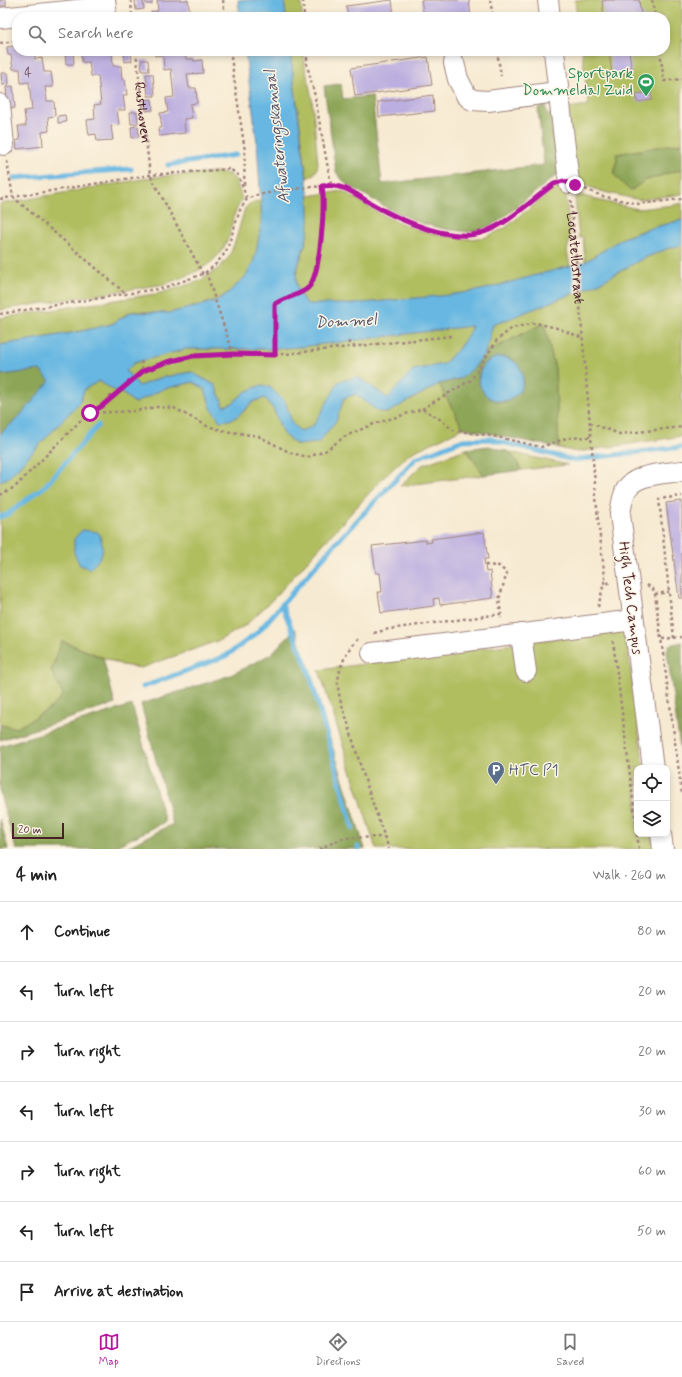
<!DOCTYPE html>
<meta charset="utf-8">
<style>
body{margin:0;font-family:Mynerve,sans-serif;background:#f2f2f2;color:#222}
.controls{position:absolute;right:12px;bottom:12px;display:grid;overflow:hidden;border-radius:8px;box-shadow:0 2px 6px #0003}
.controls button{width:36px;height:36px;display:grid;place-items:center;padding:0;border:0;border-bottom:1px solid #e0e0e0;background:#fff;color:#222;font:20px sans-serif}
.scale{position:absolute;left:12px;bottom:10px;width:52px;box-sizing:border-box;padding-left:4px;border:2px solid #4a1f2b;border-top:0;font-size:11px;line-height:14px;white-space:nowrap;color:#4a1f2b;-webkit-text-stroke:3px #fcf5e5;paint-order:stroke}
.stop{position:absolute;width:12px;height:12px;margin:-9px;border:3px solid #b5179e;border-radius:50%;background:#fff}
.stop.end{background:#b5179e;border-color:#fff;box-shadow:0 1px 4px #0008}
.list{margin:0;padding:0;list-style:none}
h2{display:flex;justify-content:space-between;align-items:center;height:52px;margin:0;padding:0 16px;font-size:17px}
h2 small{font-size:13px;font-weight:400;color:#767676}
.list li{display:grid;grid-template-columns:26px 1fr auto;gap:12px;align-items:center;box-sizing:border-box;height:60px;padding:0 16px;border-top:1px solid #e0e0e0}
.list b{display:block;font-size:15px;white-space:nowrap}
.list em{font-size:13px;font-style:normal;color:#767676}
.icon{flex:none;width:22px;height:22px;fill:none;stroke:currentColor;stroke-width:2;stroke-linecap:round;stroke-linejoin:round}
.map{position:relative;flex:none;width:682px;height:849px;overflow:hidden}
.search{position:absolute;background:#fff;box-shadow:0 2px 6px #0003;left:12px;right:12px;top:12px;height:44px;display:flex;align-items:center;gap:10px;box-sizing:border-box;padding:0 14px;border-radius:16px;color:#767676;font-size:15px}
.sheet{height:472px;background:#fff}
nav{display:flex;justify-content:space-around;align-items:center;box-sizing:border-box;height:56px;border-top:1px solid #e0e0e0;background:#fff;font-size:11px;color:#767676}
nav a{display:grid;justify-items:center;gap:2px}
nav .on{color:#b5179e}
.map>svg:first-child{display:block}
.green{fill:#b0be61;stroke:#7d6e46}
.forest{fill:#8ca557;stroke:#6b6241;fill-rule:evenodd}
.water{fill:#67b7e2;stroke:#586b86;fill-rule:evenodd}
.pier{fill:#f7ead2}
.lines{fill:none;stroke-linecap:round;stroke-linejoin:round}
.stream{stroke:#67b7e2;stroke-width:5}
.building{fill:#bbaee0}
.minor-casing{stroke:#a0847e;stroke-width:22}
.path{stroke:#a0847e;stroke-width:2.5;stroke-dasharray:3 3;stroke-linecap:butt}
.minor{stroke:#fff;stroke-width:20}
.route{stroke:#b5179e;stroke-width:5}
.labels{text-anchor:middle;stroke-width:3;stroke-linejoin:round;paint-order:stroke}
.number-label{font-size:13px;fill:#664358}
.leisure-label{font-size:15px;fill:#27864d;stroke:#fcf5e5;text-anchor:end}
.street-label{font-size:15px;fill:#4a1f2b;stroke:#fcf5e5}
.service-label{font-size:15px;fill:#4e5e75;stroke:#fcf5e5;text-anchor:start}
.water-label{font-size:16px;font-style:italic;fill:#54546b;stroke:#fcf5e5}
</style>
<div class="map">
<svg width="682" height="849" viewBox="0 0 682 849">
<rect width="100%" height="100%" fill="#fcf5e5"/>
<filter id="ink" filterUnits="userSpaceOnUse"><feTurbulence type="fractalNoise" baseFrequency=".025" numOctaves="2"/><feDisplacementMap in="SourceGraphic" scale="8" xChannelSelector="R" yChannelSelector="G"/><feConvolveMatrix kernelMatrix="1 2 1 2 8 2 1 2 1" color-interpolation-filters="sRGB"/></filter>
<filter id="wash" filterUnits="userSpaceOnUse"><feTurbulence type="fractalNoise" baseFrequency=".012" numOctaves="4" result="noise"/><feDisplacementMap in="SourceGraphic" scale="16" xChannelSelector="R" yChannelSelector="G"/><feGaussianBlur stdDeviation="0.9" result="paint"/><feColorMatrix in="noise" values="0 0 0 0 0 0 0 0 0 0 0 0 0 0 0 0 0 1.4 0 .05"/><feComposite in="paint" operator="in"/></filter>
<g filter="url(#wash)">
<rect width="100%" height="100%" fill="#f7ead2"/>
<path class="green" d="M284,0h17l1,17h-16z
M575,0h107v143l-65,11v4l-3,17 16,16 14,-10 31,-10 7,-1v24l-42,6 -36,-8 -29,-10 -9,-74 23,-3 -7,-54h83v-34h-88z
M290,51h14l1,15 7,33 6,65c-1,8 -4,11 -11,14z
M215,172l15,2 6,7 6,18c-3,6 -7,13 -9,19 -1,6 -2,13 -4,18 -10,30 -37,38 -64,48l-165,26v-106l154,-27z
M559,187l5,3 2,5 4,44 -3,12 3,15c-29,8 -59,18 -88,24 -43,9 -87,11 -130,14 -15,1 -30,0 -45,0 -22,-24 -5,-41 0,-67 3,-13 1,-27 1,-41l35,-5 41,25 34,14 25,6 26,3 17,-2 19,-9 50,-40z
M580,195l21,6 37,8 36,-4 8,-2v17l-34,9 -25,9 -38,24 -2,-25 -4,1 -4,-40z
M261,200c3,58 -11,95 -72,108 -7,2 -14,4 -21,5 -12,1 -25,-3 -36,-1 -8,2 -14,10 -21,12 -8,3 -16,4 -24,6 -29,6 -58,10 -87,15v-27l161,-25 39,-12 19,-13 10,-11 6,-15 10,-34 4,-4z
M682,245v191l-105,16 -18,-4 -4,-79 -11,-46 -59,30 7,-28 105,-41 45,-25 27,-11z
M472,325l-4,10 -9,13 -15,16 -31,6 -25,29 -30,-21 -34,30 -12,19 -12,4 -8,-8 -6,-20 -16,-16 -11,-1 -14,6 -12,11 -9,3 -9,-21 -24,-13 -31,6 -21,8 -13,-15 8,-8 52,-14h83l31,-2z
M99,381l16,10 7,2 13,10 28,-14 30,-7 12,7 6,19 32,4 11,-11 12,-3 8,12 9,24 14,11 39,-24 8,-23 12,-4 21,17 10,2 52,-29 24,44 -54,26 -27,25 -108,119 -28,27 -26,15 -79,28 -19,-3 -60,-24 -11,30 12,24 -11,12 -35,21 -17,-3v-244l8,-3 71,-75 6,-14z
M466,449l18,26 -84,11 22,-21z
M510,452l58,13 -46,5z
M625,629l19,139h-7v66h15l2,15h-278l-57,-179z"/>
<path class="forest" d="M341,84l2,15 29,-3 10,88 162,-19 -6,-57 8,-2 1,9 9,-2 2,61 -59,47 -16,8 -15,3 -24,-3 -23,-6 -34,-15 -25,-15 -16,-9 -10,-12 -12,-86z
M682,143v27l-7,1 -31,10 -14,10 -16,-16 3,-17 -1,-4z
M544,323l11,46 4,79 -96,-20 -24,-44 22,-6 13,-10 11,-15zM498,357c5,0 10,0 15,3 5,4 10,16 10,22 0,3 -2,7 -4,9 -21,34 -67,-22 -21,-34z
M40,370l10,11 -33,38 -17,15v-59z
M489,446l21,6 12,18 -38,5 -18,-26z
M295,629l70,220h-242l50,-25 -32,-120 90,-29 40,-21z
M62,641l41,17 12,46 -115,36v-15l17,3 35,-21 11,-12 -12,-24z
M682,642v121l-15,-112 2,-6z
M132,705l33,117 -55,27h-94l-16,-55v-48z
M0,819l8,30h-8z"/>
<path class="water" d="M238,0h46l2,17h-46z
M245,51h45c4,31 8,63 12,94 4,26 8,53 7,79 -1,29 -27,54 -2,80h44l98,-9 32,-5 104,-28 38,-24 25,-9 34,-9v25l-13,3 -27,11 -45,25 -104,41 -8,28 -11,15 -13,10 -22,6 -52,29 -10,-2 -21,-17 -12,4 -8,23 -18,22 -21,2 -14,-11 -9,-24 -9,-12c-3,1 -9,2 -12,4 -14,11 -13,18 -33,19l-9,-13 -6,-19 -12,-7 -30,7 -28,14 -13,-10 -7,-2 -16,-10 -14,8 -6,14 -71,75 -8,3v-47l17,-15 33,-38 -10,-11 -40,5v-30l77,-13 35,-8 19,-12 37,1 31,-7 19,-6 10,-7 18,-17 7,-13 3,-10 6,-34 -5,-77zM472,326l-4,9 -9,13 -15,16 -31,6 -25,28 -30,-21 -19,4 -15,27 -12,19 -12,4 -8,-8 -6,-20 -16,-16 -11,-1 -14,6 -12,11 -9,3 -9,-21 -24,-13 -31,6 -21,8 -13,-15 8,-8 52,-14h83l31,-2z
M479 379a22 22 0 1 1 44 0a22 22 0 1 1-44 0Z
M82,530l16,2c8,18 6,23 -8,37l-10,-4 -6,-12v-14z"/>
<path class="pier" d="M581,261l3,30 -9,3 -3,-31z"/>
<g class="lines">
<path class="stream" d="M168,165l68,-10
M14,178l117,-9
M0,517l8,-3 37,-28 53,-61
M282,605l27,67 44,157
M143,687l83,-31 31,-23 77,-88 82,-87 47,-18 27,-1 83,21 109,-13
M358,847l1,2"/>
</g>
<g id="blocks">
<path class="building" d="M0,0h6v6h-6z
M135,0h8l1,9 -8,1z
M145,0h7v4h-6z
M157,0h31l2,16 -39,1v-5l7,-1z
M392,0l2,17h-46l-2,-11z
M421,0h48l2,17h-47z
M608,0h31l2,14h2l1,3h-40l-2,-16z
M17,46v5h18v8l7,-1 2,14h7l2,15h-8l2,14h7l1,15 -7,1 1,14 -7,1 1,14 -26,3 -1,-8 4,-1 -2,-14h8l-2,-15 8,-1 -3,-28 -8,1 -1,-14h-7l-2,-14h-3l-1,-8z
M65,51h8l1,13h-8z
M81,51l31,1 1,14h8l1,14 3,-1 2,16h-4l2,15h-8l2,15 -8,1 2,14 -16,1 -1,-7 -7,1 -2,-15 8,-1 -1,-14 7,-1 -3,-28h-7l-2,-14h-7z
M124,51h7l1,10 -7,1z
M154,51h31l1,8h7l1,2 8,-1 1,13 -16,1 2,14h7l1,15 -7,1 2,14 -8,1 1,14 -26,3 -1,-8h4l-2,-15 8,-1 -2,-14 8,-1 -3,-28 -7,1 -1,-15 -8,1z
M609,51h20l3,22 -20,2z
M428,57l4,28 -77,11 -4,-28z
M141,60h7l1,11h-7z
M1,73h7l1,11 -7,1z
M146,74h7l2,22h-7z
M13,86l2,22 -7,1 -2,-22z
M651,92l1,8 -15,2 -1,-8z
M433,95l1,16 -55,6 -1,-15z
M152,99l1,11 -7,1 -1,-11z
M130,112h7l1,11 -7,1z
M65,115l1,7 -8,1v-7z
M138,126l1,11 -7,1 -1,-11z
M682,501v97h-3l-13,-95z
M484,532l4,27h-4l2,13 4,-1 3,27 -53,7 -1,-7 -6,1 1,7 -53,7 -3,-21h4l-2,-19h-4l-4,-27 54,-6v3l6,-1 -1,-3z"/>
</g>
</g>
<g filter="url(#ink)">
<use href="#blocks" fill-opacity="0" stroke="#a0847e" stroke-width="1"/>
<g class="lines">
<defs>
<path id="minor" d="M548,0l2,17
M0,18l106,-11 -1,-7
M554,51l15,132
M454,63l4,16 8,16 6,5 16,1 61,-8
M0,104l4,41
M521,634l5,37
M372,653l262,-33
M653,768l-33,-254c1,-6 2,-13 4,-19 6,-22 39,-21 58,-24
M661,834l2,15"/>
</defs>
<use href="#minor" class="minor-casing"/>
<g class="path">
<path d="M131,0l1,17"/>
<path d="M223,0l2,17"/>
<path d="M303,0l1,17"/>
<path d="M490,0l3,17"/>
<path d="M652,0l3,17"/>
<path d="M0,43l17,-2"/>
<path id="s1" d="M136,51l14,124 53,99"/>
<path d="M230,51l15,100 -1,34"/>
<path d="M307,51v14l7,27 17,93"/>
<path d="M497,51l4,25"/>
<path d="M660,51l4,30 18,-2"/>
<path d="M7,161l6,36 112,96"/>
<path d="M585,189l17,7 37,8 43,-5"/>
<path d="M0,199l150,-24 80,-6 8,6 9,24"/>
<path id="s2" d="M571,200l27,320 7,58 4,6"/>
<path d="M0,314l163,-26 40,-14 11,-8 12,-14 14,-42 7,-11 10,-4c18,-3 72,-13 87,-7 15,5 28,17 42,24 25,12 71,31 99,20 25,-11 46,-31 67,-47"/>
<path d="M349,341v6"/>
<path d="M233,354l42,1v-51c10,-7 24,-8 33,-16 13,-13 17,-83 14,-102"/>
<path d="M275,355l177,-19"/>
<path d="M141,361l2,10"/>
<path d="M422,409l49,-29 26,-40 15,-12 23,-5 22,5 26,10"/>
<path d="M90,413l45,-2 22,-4 17,1 33,18 18,5 33,5 33,17 17,4 17,-6 19,-14 27,-12 51,-16 15,8 16,13 40,6 48,11 26,-9 24,-1"/>
<path d="M590,423l30,11 62,-7"/>
<path d="M0,495l15,-8 66,-67 21,-14 41,-35 24,-9 26,-6 40,-2 -27,-82"/>
<path d="M485,565l14,1 8,7 -8,26 2,15"/>
<path d="M647,585l6,4 2,5 27,200"/>
<path d="M655,594l14,-2"/>
<path d="M598,607l7,-28"/>
<path d="M374,633l15,-4 112,-15v4"/>
<path d="M674,638l-15,-139 23,-3"/>
<path d="M358,639c-11,8 -21,33 -20,47 1,15 8,29 12,44 11,40 25,80 39,119"/>
<path d="M662,639l20,-2"/>
<path d="M613,641l24,190"/>
<path d="M637,834l2,15"/>
<path d="M319,849l25,-11 40,-1"/>
</g>
<use href="#minor" class="minor"/>
</g>
</g>
<g class="lines" filter="url(#ink)">
<path class="route" d="M90,413l12,-7 41,-35 24,-9 26,-6 41,-2 41,1v-51c10,-7 24,-8 33,-16 13,-13 17,-83 14,-102 21,-3 33,8 50,18 27,16 80,40 112,28 24,-8 49,-33 70,-48l9,-3 12,4"/>
</g>
<defs>
<symbol id="stadium-pin" viewBox="-11 -11 22 30"><path d="M0 17L-7.5 6A9.5 9.5 0 1 1 7.5 6Z" fill="#2e9e5b" stroke="#fcf5e5"/><path d="M0-5a6.5 5 0 1 0 0 10a6.5 5 0 1 0 0-10ZM-3.5-1.8h7v3.6h-7Z" fill="#fff"/></symbol>
<symbol id="parking-pin" viewBox="-11 -11 22 30"><path d="M0 17L-7.5 6A9.5 9.5 0 1 1 7.5 6Z" fill="#5c6f8a" stroke="#fcf5e5"/><path d="M-3.5-5.5H1a3.5 3.5 0 0 1 0 7H-1V5.5H-3.5ZM-1-3.4V-.6H.8a1.4 1.4 0 0 0 0-2.8Z" fill="#fff"/></symbol>
</defs>
<g fill-rule="evenodd">
<use href="#stadium-pin" x="636" y="72" width="20" height="27"/>
<use href="#parking-pin" x="486" y="760" width="20" height="27"/>
</g>
<g class="labels">
<g class="number-label">
<text x="28" y="77">4</text>
</g>
<g class="leisure-label">
<text x="633" y="78">Sportpark<tspan x="633" dy="17">Dommeldal Zuid</tspan></text>
</g>
<g class="street-label">
<text dy="5" stroke="none"><textPath href="#s1" startOffset="62">Rusthoven</textPath></text>
<text dy="5" stroke="none"><textPath href="#s2" startOffset="58">Locatellistraat</textPath></text>
<text transform="translate(631 598) rotate(83)" y="5">High Tech Campus</text>
</g>
<g class="service-label">
<text x="509" y="775">HTC P1</text>
</g>
<g class="water-label">
<text transform="translate(276 137) rotate(-96)" y="6">Afwateringskanaal</text>
<text transform="translate(346 320) rotate(-3)" y="6">Dommel</text>
</g>
</g>
</svg>
<div class="controls">
<button><svg class="icon" aria-label="locate" viewBox="0 0 24 24"><circle cx="12" cy="12" r="6"/><path d="M12 2v4M12 18v4M2 12h4M18 12h4"/></svg></button>
<button><svg class="icon" aria-label="layers" viewBox="0 0 24 24"><path d="M12 4l9 5-9 5-9-5zM3 14l9 5 9-5"/></svg></button>
</div>
<div class="scale">20 m</div>
<div class="stop" style="left:90px;top:413px"></div>
<div class="stop end" style="left:575px;top:185px"></div>
<div class="search"><svg class="icon" aria-label="search" viewBox="0 0 24 24"><circle cx="10" cy="10" r="6"/><path d="M15 15l6 6"/></svg>Search here</div>
</div>
<section class="sheet">
<h2>4 min<small>Walk · 260 m</small></h2>
<ul class="list">
<li><svg class="icon" aria-label="ahead" viewBox="0 0 24 24"><path d="M12 20V5M6 11l6-6 6 6"/></svg><div><b>Continue</b></div><em>80 m</em></li>
<li><svg class="icon" aria-label="left" viewBox="0 0 24 24"><path d="M17 20v-9H6M10 6l-5 5 5 5"/></svg><div><b>Turn left</b></div><em>20 m</em></li>
<li><svg class="icon" aria-label="right" viewBox="0 0 24 24"><path d="M7 20v-9h11M14 6l5 5-5 5"/></svg><div><b>Turn right</b></div><em>20 m</em></li>
<li><svg class="icon" aria-label="left" viewBox="0 0 24 24"><path d="M17 20v-9H6M10 6l-5 5 5 5"/></svg><div><b>Turn left</b></div><em>30 m</em></li>
<li><svg class="icon" aria-label="right" viewBox="0 0 24 24"><path d="M7 20v-9h11M14 6l5 5-5 5"/></svg><div><b>Turn right</b></div><em>60 m</em></li>
<li><svg class="icon" aria-label="left" viewBox="0 0 24 24"><path d="M17 20v-9H6M10 6l-5 5 5 5"/></svg><div><b>Turn left</b></div><em>50 m</em></li>
<li><svg class="icon" aria-label="arrive" viewBox="0 0 24 24"><path d="M6 21V4h12l-3 4 3 4H6"/></svg><div><b>Arrive at destination</b></div></li>
</ul>
</section>
<nav>
<a class="on"><svg class="icon" aria-label="map" viewBox="0 0 24 24"><path d="M3 6l6-2 6 2 6-2v14l-6 2-6-2-6 2zM9 4v14M15 6v14"/></svg>Map</a>
<a><svg class="icon" aria-label="directions" viewBox="0 0 24 24"><path d="M12 3l9 9-9 9-9-9zM9 14v-3h6M13 9l2 2-2 2"/></svg>Directions</a>
<a><svg class="icon" aria-label="saved" viewBox="0 0 24 24"><path d="M7 4h10v16l-5-4-5 4z"/></svg>Saved</a>
</nav>
